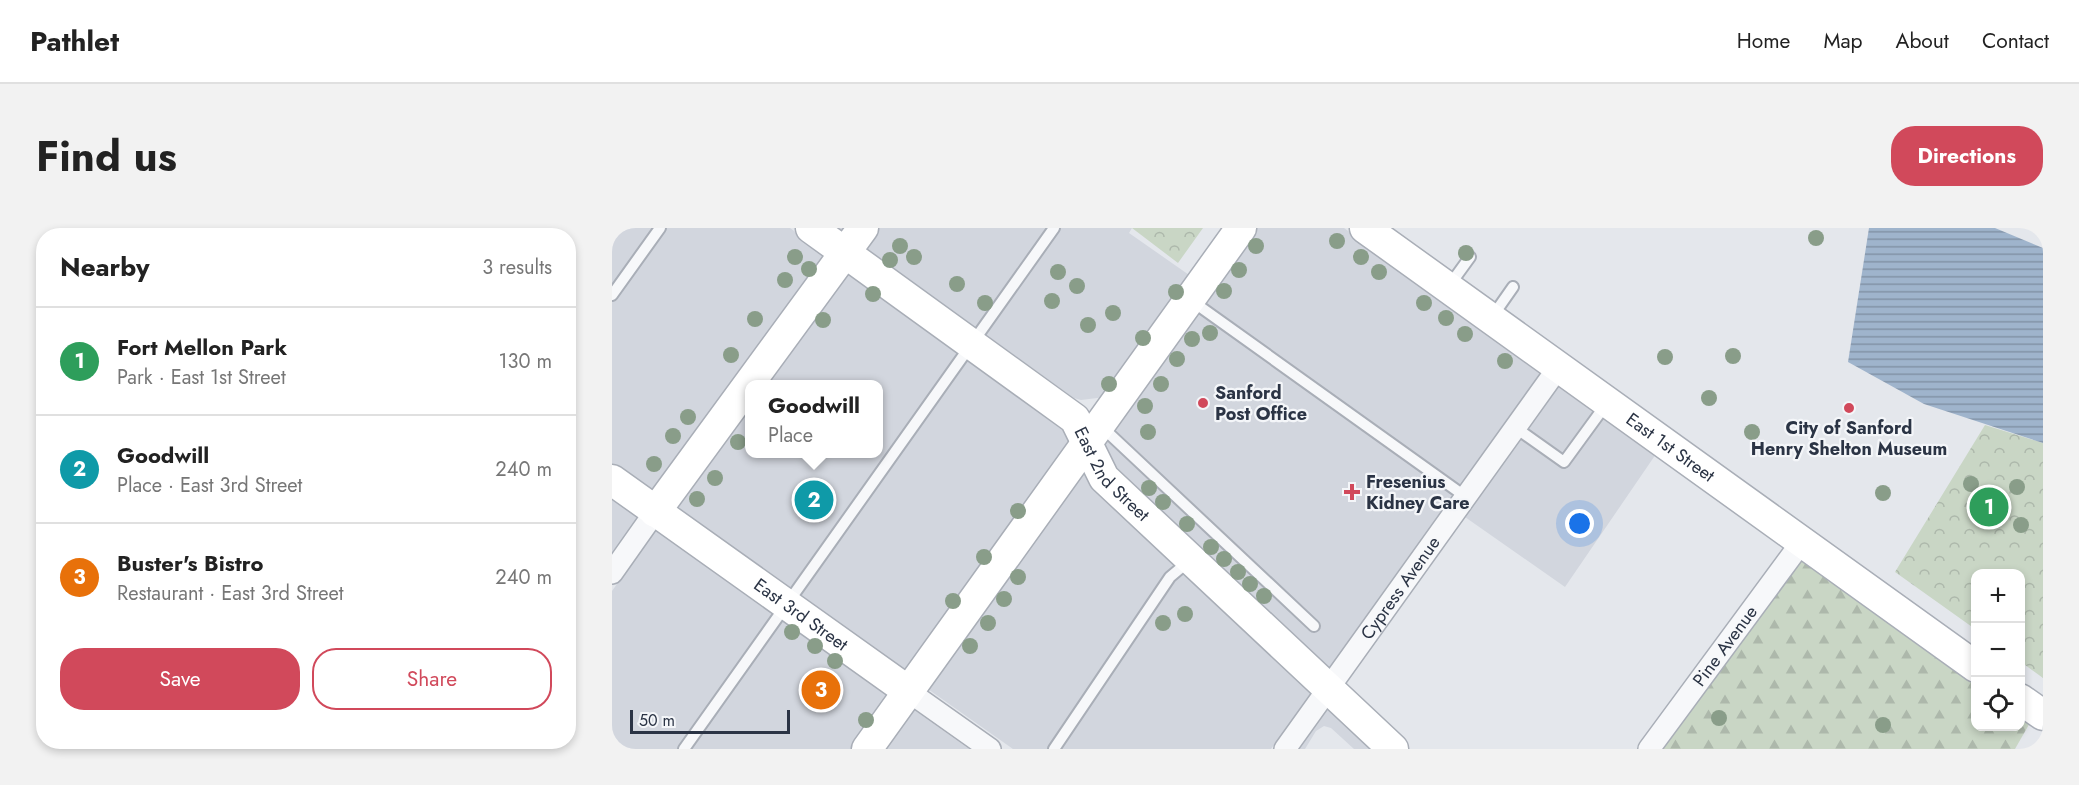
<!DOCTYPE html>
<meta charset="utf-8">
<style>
body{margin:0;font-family:Jost,sans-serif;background:#f2f2f2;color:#222}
.controls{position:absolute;right:18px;bottom:18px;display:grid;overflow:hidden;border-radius:12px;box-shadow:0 3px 9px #0003}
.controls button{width:54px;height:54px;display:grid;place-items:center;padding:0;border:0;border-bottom:2px solid #e0e0e0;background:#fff;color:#222;font:30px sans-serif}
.scale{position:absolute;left:18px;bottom:15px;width:160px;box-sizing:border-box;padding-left:6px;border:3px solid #2b3445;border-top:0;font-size:16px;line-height:21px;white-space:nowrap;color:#2b3445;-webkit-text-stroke:4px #f4f6f9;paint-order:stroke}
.you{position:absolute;left:968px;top:296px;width:21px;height:21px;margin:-15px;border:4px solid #fff;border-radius:50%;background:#1a73e8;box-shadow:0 0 0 9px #1a73e833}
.badge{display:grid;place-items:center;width:39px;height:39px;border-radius:50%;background:#d1495b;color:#fff;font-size:20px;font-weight:700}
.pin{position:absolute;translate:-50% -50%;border:3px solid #fff;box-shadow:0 2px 6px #0006}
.popup{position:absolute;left:133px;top:152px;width:138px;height:78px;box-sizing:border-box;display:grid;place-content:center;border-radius:12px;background:#fff;filter:drop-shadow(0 2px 4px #0005);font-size:20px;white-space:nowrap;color:#767676}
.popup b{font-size:22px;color:#222}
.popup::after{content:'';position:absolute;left:50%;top:100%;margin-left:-12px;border:12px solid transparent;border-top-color:#fff}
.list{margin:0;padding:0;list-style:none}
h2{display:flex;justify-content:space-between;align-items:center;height:78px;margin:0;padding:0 24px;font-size:26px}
h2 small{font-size:20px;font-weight:400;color:#767676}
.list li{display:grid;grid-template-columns:39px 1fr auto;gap:18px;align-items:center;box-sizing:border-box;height:108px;padding:0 24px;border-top:2px solid #e0e0e0}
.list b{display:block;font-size:22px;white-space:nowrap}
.list p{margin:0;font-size:20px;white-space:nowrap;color:#767676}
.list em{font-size:20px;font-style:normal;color:#767676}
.actions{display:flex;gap:12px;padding:18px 24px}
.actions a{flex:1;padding:14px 0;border:2px solid #d1495b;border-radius:24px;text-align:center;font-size:21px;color:#d1495b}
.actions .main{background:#d1495b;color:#fff}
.icon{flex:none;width:33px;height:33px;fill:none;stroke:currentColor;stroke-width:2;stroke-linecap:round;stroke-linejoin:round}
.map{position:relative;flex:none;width:1431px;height:521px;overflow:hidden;border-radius:24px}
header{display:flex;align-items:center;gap:36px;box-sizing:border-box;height:84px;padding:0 30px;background:#fff;border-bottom:2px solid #e0e0e0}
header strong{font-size:28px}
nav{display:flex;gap:33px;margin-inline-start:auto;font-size:21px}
.intro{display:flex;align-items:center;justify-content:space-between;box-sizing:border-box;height:144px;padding:0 36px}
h1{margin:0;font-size:42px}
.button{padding:15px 27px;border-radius:24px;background:#d1495b;color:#fff;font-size:21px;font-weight:700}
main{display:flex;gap:36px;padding:0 36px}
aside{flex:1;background:#fff;border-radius:24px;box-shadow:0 3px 9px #0003}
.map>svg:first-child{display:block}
.built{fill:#d2d6de}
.forest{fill:url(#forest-firs)}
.park{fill:url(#park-crowns)}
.water{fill:url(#water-rules)}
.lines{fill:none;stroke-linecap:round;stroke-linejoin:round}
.lane-casing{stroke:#a9aeb7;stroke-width:14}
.street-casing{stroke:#a9aeb7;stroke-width:24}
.secondary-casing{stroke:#a9aeb7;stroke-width:33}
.lane{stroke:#f7f8fa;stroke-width:10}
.street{stroke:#f7f8fa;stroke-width:21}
.secondary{stroke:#fff;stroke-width:30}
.tree{fill:#899d89}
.poi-dot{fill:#d1495b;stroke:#f4f6f9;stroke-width:2}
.labels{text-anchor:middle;stroke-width:4.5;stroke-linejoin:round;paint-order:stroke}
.poi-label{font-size:18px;font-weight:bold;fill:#2b3445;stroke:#f4f6f9;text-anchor:start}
.street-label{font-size:18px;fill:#2b3445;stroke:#f4f6f9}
</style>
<header>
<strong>Pathlet</strong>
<nav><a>Home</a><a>Map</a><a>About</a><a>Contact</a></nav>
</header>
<div class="intro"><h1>Find us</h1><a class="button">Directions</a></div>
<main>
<aside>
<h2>Nearby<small>3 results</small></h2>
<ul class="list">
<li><span class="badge" style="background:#2e9e5b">1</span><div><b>Fort Mellon Park</b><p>Park · East 1st Street</p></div><em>130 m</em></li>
<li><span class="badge" style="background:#0f9aa8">2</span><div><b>Goodwill</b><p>Place · East 3rd Street</p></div><em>240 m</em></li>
<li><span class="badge" style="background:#e8710a">3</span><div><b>Buster's Bistro</b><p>Restaurant · East 3rd Street</p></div><em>240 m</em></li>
</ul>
<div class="actions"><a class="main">Save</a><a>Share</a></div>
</aside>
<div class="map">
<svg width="1431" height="521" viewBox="0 0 1431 521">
<defs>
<pattern id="forest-firs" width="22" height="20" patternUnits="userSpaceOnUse" patternTransform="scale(1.5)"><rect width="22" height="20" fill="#c9d6c5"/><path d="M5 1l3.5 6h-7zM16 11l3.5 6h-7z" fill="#adb8ab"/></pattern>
<pattern id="park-crowns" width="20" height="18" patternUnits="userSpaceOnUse" patternTransform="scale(1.5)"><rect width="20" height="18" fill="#c9d6c5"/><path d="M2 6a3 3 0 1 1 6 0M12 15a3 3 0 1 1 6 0" fill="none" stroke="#adb8ab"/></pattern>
<pattern id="water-rules" width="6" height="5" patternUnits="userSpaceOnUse" patternTransform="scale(1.5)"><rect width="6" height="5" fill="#9fb4cc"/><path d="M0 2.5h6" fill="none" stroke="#8293a7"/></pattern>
</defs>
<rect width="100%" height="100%" fill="#e4e7ec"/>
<path class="built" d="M0,0h178l39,29 -175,238 -42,-30z
M225,0h295l-3,5 63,44 -87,120 -24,3 -7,-2z
M643,0h89l198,144 -213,298 -215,-200 -14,-28z
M235,42l218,158 7,15 -166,232 -234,-167 77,-106 1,52h128v-70h-115z
M948,156l96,70 -91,133 -100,-70z
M472,237l230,225 -43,59h-258l-88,-62z
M0,268l27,20 -27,38z
M45,300l235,167 -39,54h-241v-158z
M718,478l45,43h-21l-23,-21 -7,-2 -8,5 -11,18h-7z
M298,479l59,42h-89z"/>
<path class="forest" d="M1191,331l172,123 1,45h44l1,-13 10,7 -16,28h-352z"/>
<path class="park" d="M520,0h71l-25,35z
M1373,197l58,18v235l-22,-16 -1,-88h-44l-1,55 -80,-57z"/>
<path class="water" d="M1257,0h126l48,20v195l-119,-39 -76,-42z"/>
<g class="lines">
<defs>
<path id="lane" d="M837,58l21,-29
M0,67l48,-67
M580,73l274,196
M880,89l21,-30
M490,199l212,199
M904,200l48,34 43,-59
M72,521l370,-521
M442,521l116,-172 19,-16"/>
<g id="street">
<path d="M0,345l43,-61"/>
<path d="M296,463l82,58"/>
<path id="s1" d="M673,521l273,-381"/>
<path id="s2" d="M1037,521l152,-206"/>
</g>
<g id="secondary">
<path id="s3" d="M199,0l264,191 29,59 289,271"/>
<path id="s4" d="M753,0l611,439"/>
<path id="s5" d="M0,252l296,211"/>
<path d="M43,284l208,-284"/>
<path d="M1408,471l23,16"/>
<path d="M255,521l374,-521"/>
</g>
</defs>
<use href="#lane" class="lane-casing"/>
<use href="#street" class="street-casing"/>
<use href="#secondary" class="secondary-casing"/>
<use href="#lane" class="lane"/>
<use href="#street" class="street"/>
<use href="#secondary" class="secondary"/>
</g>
<g class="tree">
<circle cx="1204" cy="10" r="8"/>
<circle cx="725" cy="13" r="8"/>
<circle cx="288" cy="18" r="8"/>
<circle cx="644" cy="18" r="8"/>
<circle cx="854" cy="25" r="8"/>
<circle cx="183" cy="29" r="8"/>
<circle cx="302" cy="29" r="8"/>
<circle cx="749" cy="29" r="8"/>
<circle cx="278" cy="32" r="8"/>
<circle cx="197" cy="41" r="8"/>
<circle cx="627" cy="42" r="8"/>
<circle cx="446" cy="44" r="8"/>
<circle cx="767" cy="44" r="8"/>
<circle cx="173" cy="52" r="8"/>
<circle cx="345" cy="56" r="8"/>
<circle cx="465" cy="58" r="8"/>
<circle cx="612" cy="63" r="8"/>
<circle cx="564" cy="64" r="8"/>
<circle cx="261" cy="66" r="8"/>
<circle cx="440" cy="73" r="8"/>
<circle cx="373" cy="75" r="8"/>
<circle cx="812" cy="75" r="8"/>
<circle cx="501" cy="85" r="8"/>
<circle cx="834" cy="90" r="8"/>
<circle cx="143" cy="91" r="8"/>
<circle cx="211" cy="92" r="8"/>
<circle cx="476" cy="97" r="8"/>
<circle cx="598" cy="105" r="8"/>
<circle cx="853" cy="106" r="8"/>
<circle cx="531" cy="110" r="8"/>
<circle cx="580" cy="111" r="8"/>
<circle cx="119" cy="127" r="8"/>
<circle cx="1121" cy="128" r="8"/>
<circle cx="1053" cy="129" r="8"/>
<circle cx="565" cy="131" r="8"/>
<circle cx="893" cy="133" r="8"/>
<circle cx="497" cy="156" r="8"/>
<circle cx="549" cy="156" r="8"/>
<circle cx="1097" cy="170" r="8"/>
<circle cx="533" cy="178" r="8"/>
<circle cx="76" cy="189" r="8"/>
<circle cx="536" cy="204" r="8"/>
<circle cx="1140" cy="204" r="8"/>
<circle cx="61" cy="208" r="8"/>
<circle cx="126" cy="214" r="8"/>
<circle cx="42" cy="236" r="8"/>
<circle cx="103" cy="250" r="8"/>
<circle cx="1359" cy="256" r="8"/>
<circle cx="1405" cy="259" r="8"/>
<circle cx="537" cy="260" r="8"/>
<circle cx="1271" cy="265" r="8"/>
<circle cx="85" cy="271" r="8"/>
<circle cx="551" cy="274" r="8"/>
<circle cx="406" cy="283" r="8"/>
<circle cx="575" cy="296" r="8"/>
<circle cx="1409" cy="297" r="8"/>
<circle cx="599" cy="319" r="8"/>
<circle cx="372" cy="329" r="8"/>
<circle cx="612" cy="331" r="8"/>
<circle cx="626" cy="344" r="8"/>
<circle cx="406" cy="349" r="8"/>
<circle cx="638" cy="356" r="8"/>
<circle cx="652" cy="368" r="8"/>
<circle cx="392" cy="371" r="8"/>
<circle cx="341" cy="373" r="8"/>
<circle cx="573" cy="386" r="8"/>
<circle cx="376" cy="395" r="8"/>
<circle cx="551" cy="395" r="8"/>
<circle cx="180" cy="404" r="8"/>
<circle cx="203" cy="418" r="8"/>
<circle cx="358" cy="418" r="8"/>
<circle cx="223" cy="433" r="8"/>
<circle cx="1107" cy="490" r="8"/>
<circle cx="254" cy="492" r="8"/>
<circle cx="1271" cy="497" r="8"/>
</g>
<g class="poi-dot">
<circle cx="591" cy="175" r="6"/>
<circle cx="1237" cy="180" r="6"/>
<path d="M737 255h6v6h6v6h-6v6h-6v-6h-6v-6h6z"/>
</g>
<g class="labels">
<g class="poi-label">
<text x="603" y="171">Sanford<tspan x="603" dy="21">Post Office</tspan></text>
<text x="1237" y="206" text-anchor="middle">City of Sanford<tspan x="1237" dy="21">Henry Shelton Museum</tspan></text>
<text x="754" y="260">Fresenius<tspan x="754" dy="21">Kidney Care</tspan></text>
</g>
<g class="street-label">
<text dy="6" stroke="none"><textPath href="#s4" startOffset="376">East 1st Street</textPath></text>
<text dy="6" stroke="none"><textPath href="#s3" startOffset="393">East 2nd Street</textPath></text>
<text dy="6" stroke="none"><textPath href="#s1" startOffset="198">Cypress Avenue</textPath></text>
<text dy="6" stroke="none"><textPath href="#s5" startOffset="232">East 3rd Street</textPath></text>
<text dy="6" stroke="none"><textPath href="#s2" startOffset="128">Pine Avenue</textPath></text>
</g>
</g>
</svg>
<div class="controls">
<button>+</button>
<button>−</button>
<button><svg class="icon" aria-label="locate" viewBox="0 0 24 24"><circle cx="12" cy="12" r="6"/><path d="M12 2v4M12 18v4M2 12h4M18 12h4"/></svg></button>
</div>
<div class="scale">50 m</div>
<div class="you"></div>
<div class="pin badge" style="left:1377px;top:279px;background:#2e9e5b">1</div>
<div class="pin badge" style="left:202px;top:272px;background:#0f9aa8">2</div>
<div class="popup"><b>Goodwill</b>Place</div>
<div class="pin badge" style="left:209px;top:462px;background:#e8710a">3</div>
</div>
</main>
